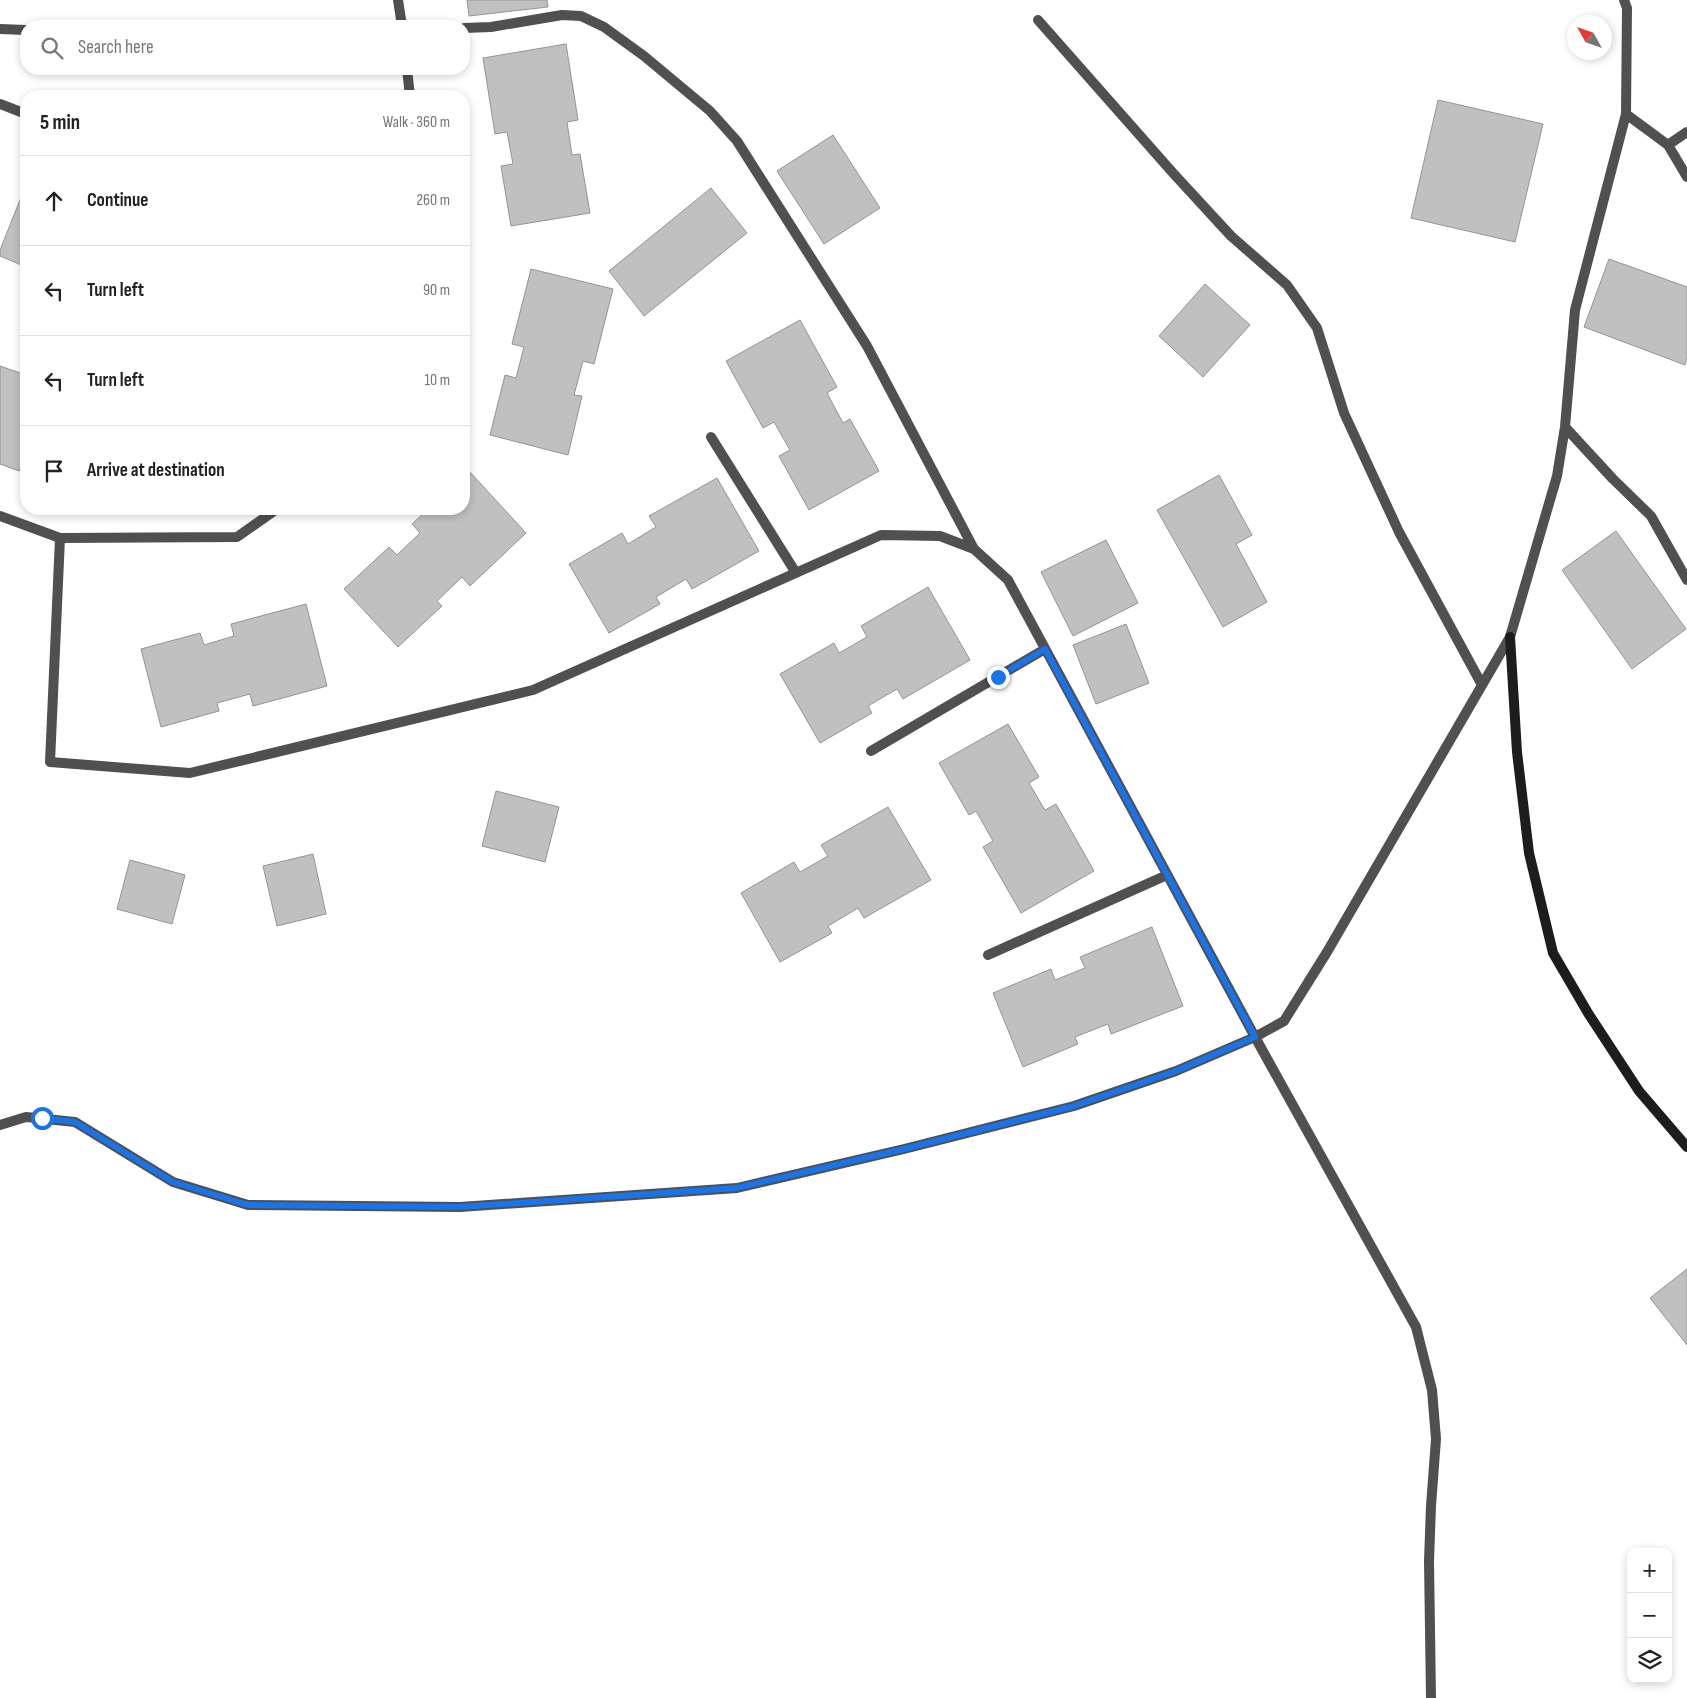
<!DOCTYPE html>
<meta charset="utf-8">
<style>
body{margin:0;font-family:"Sofia Sans Condensed",sans-serif;background:#f6f6f6;color:#222}
.controls{position:absolute;right:15px;bottom:15px;display:grid;overflow:hidden;border-radius:10px;box-shadow:0 2px 8px #0003}
.controls button{width:45px;height:45px;display:grid;place-items:center;padding:0;border:0;border-bottom:1px solid #e0e0e0;background:#fff;color:#222;font:25px sans-serif}
.compass{position:absolute;left:1567px;top:15px;width:45px;height:45px;border-radius:50%;background:#fff;box-shadow:0 2px 8px #0003;rotate:310deg}
.stop{position:absolute;width:15px;height:15px;margin:-11px;border:4px solid #1a73e8;border-radius:50%;background:#fff}
.stop.end{background:#1a73e8;border-color:#fff;box-shadow:0 1px 5px #0008}
.list{margin:0;padding:0;list-style:none}
h2{display:flex;justify-content:space-between;align-items:center;height:65px;margin:0;padding:0 20px;font-size:21px}
h2 small{font-size:16px;font-weight:400;color:#767676}
.list li{display:grid;grid-template-columns:32px 1fr auto;gap:15px;align-items:center;box-sizing:border-box;height:90px;padding:0 20px;border-top:1px solid #e0e0e0}
.list b{display:block;font-size:19px;white-space:nowrap}
.list em{font-size:16px;font-style:normal;color:#767676}
.icon{flex:none;width:28px;height:28px;fill:none;stroke:currentColor;stroke-width:2;stroke-linecap:round;stroke-linejoin:round}
.map{position:relative;flex:none;width:1687px;height:1698px;overflow:hidden}
.search{position:absolute;background:#fff;box-shadow:0 2px 8px #0003;left:20px;top:20px;width:450px;height:55px;display:flex;align-items:center;gap:12px;box-sizing:border-box;padding:0 18px;border-radius:20px;color:#767676;font-size:19px}
.panel{position:absolute;background:#fff;box-shadow:0 2px 8px #0003;left:20px;top:90px;width:450px;height:425px;border-radius:20px}
.map>svg:first-child{display:block}
.building{fill:#c0c0c0;stroke:#949494}
.lines{fill:none;stroke-linecap:round;stroke-linejoin:round}
.street{stroke:#505050;stroke-width:10}
.secondary{stroke:#1d1d1d;stroke-width:10}
.route{stroke:#1a73e8;stroke-width:6}
</style>
<div class="map">
<svg width="1687" height="1698" viewBox="0 0 1687 1698">
<rect width="100%" height="100%" fill="#fff"/>
<path class="building" d="M467,0h80l1,7 -79,9z
M566,44l12,76 -11,2 5,33 8,-1 10,59 -79,13 -10,-60 12,-2 -6,-32 -12,2 -12,-76z
M1438,100l105,24 -28,118 -104,-24z
M833,135l47,73 -56,36 -47,-73z
M26,185v82l-26,-11v-6z
M711,188l36,45 -103,83 -35,-45z
M1609,259l78,28v71l-2,7 -101,-38z
M531,269l82,20 -19,75 -11,-3 -9,34 8,1 -14,59 -78,-20 15,-60 11,3 8,-31 -12,-3z
M1205,284l45,41 -47,52 -44,-41z
M800,320l37,67 -10,6 16,30 7,-4 29,52 -70,39 -30,-54 11,-6 -16,-28 -11,6 -37,-67z
M0,366l26,9v90l-4,-2 -3,8 -19,-7z
M469,471l57,62 -56,53 -8,-9 -25,24 5,5 -44,41 -54,-58 45,-42 8,8 23,-22 -8,-9 16,-15h36v-33z
M1219,475l33,60 -16,9 31,58 -44,25 -66,-117z
M717,478l42,73 -67,38 -6,-10 -30,18 4,7 -51,29 -40,-69 53,-31 6,11 28,-17 -7,-11z
M1616,531l70,98 -54,40 -70,-99z
M1106,540l32,63 -65,33 -32,-64z
M928,587l42,73 -67,39 -6,-10 -29,17 4,7 -52,30 -40,-69 54,-31 5,10 28,-16 -6,-11z
M306,604l21,82 -74,20 -3,-12 -33,9 2,8 -58,16 -20,-78 59,-16 4,12 30,-9 -3,-12z
M1126,624l23,59 -53,21 -23,-59z
M1008,724l31,53 -10,6 16,27 11,-6 38,67 -73,42 -38,-66 10,-6 -17,-30 -7,4 -30,-52z
M496,791l63,16 -14,55 -63,-16z
M888,807l43,73 -67,38 -6,-10 -30,18 4,7 -52,29 -39,-69 53,-31 6,10 28,-16 -7,-11z
M313,854l13,60 -49,12 -14,-60z
M130,860l55,15 -13,49 -55,-15z
M1152,927l31,79 -72,28 -3,-10 -33,13 3,7 -55,23 -30,-74 58,-24 4,11 30,-12 -5,-11z
M1687,1269v76l-37,-47z"/>
<g class="lines">
<path class="street" d="M398,0l4,26
M1038,20l135,153 58,63 56,49 30,43 27,85 55,119 83,153
M464,28l27,-1 71,-12 19,1 23,11 40,29 66,55 27,30 130,205 107,203
M0,29l26,1
M407,69l3,27
M0,104l26,10
M1626,114l42,31 19,32
M1668,145l19,-13
M1565,427l48,52 38,37 36,64
M711,437l85,136
M0,516l60,22 177,-1 40,-28
M60,538l-10,224 140,11 343,-83 348,-155 59,1 34,13 34,31 247,457 161,290 16,63 4,49 -5,67 -2,55 2,137
M871,751l174,-102
M988,955l179,-80
M0,1125l26,-8 49,5 98,60 75,23 212,2 277,-19 167,-39 170,-43 102,-35 79,-34 29,-16 43,-69 183,-315 47,-161 8,-49 10,-117 51,-196 1,-106 -3,-8"/>
<path class="secondary" d="M1510,637l7,115 12,101 24,100 35,60 51,78 48,56"/>
</g>
<g class="lines">
<path class="route" d="M42,1118l33,4 98,60 75,23 212,2 276,-19 168,-39 170,-43 102,-35 79,-34 -210,-388 -47,28"/>
</g>
</svg>
<div class="controls">
<button>+</button>
<button>−</button>
<button><svg class="icon" aria-label="layers" viewBox="0 0 24 24"><path d="M12 4l9 5-9 5-9-5zM3 14l9 5 9-5"/></svg></button>
</div>
<svg class="compass" viewBox="-18 -18 36 36"><path d="M0-13l5 13h-10z" fill="#e53935"/><path d="M0 13l5-13h-10z" fill="#767676"/></svg>
<div class="stop" style="left:42px;top:1118px"></div>
<div class="stop end" style="left:998px;top:677px"></div>
<div class="search"><svg class="icon" aria-label="search" viewBox="0 0 24 24"><circle cx="10" cy="10" r="6"/><path d="M15 15l6 6"/></svg>Search here</div>
<section class="panel">
<h2>5 min<small>Walk · 360 m</small></h2>
<ul class="list">
<li><svg class="icon" aria-label="ahead" viewBox="0 0 24 24"><path d="M12 20V5M6 11l6-6 6 6"/></svg><div><b>Continue</b></div><em>260 m</em></li>
<li><svg class="icon" aria-label="left" viewBox="0 0 24 24"><path d="M17 20v-9H6M10 6l-5 5 5 5"/></svg><div><b>Turn left</b></div><em>90 m</em></li>
<li><svg class="icon" aria-label="left" viewBox="0 0 24 24"><path d="M17 20v-9H6M10 6l-5 5 5 5"/></svg><div><b>Turn left</b></div><em>10 m</em></li>
<li><svg class="icon" aria-label="arrive" viewBox="0 0 24 24"><path d="M6 21V4h12l-3 4 3 4H6"/></svg><div><b>Arrive at destination</b></div></li>
</ul>
</section>
</div>
